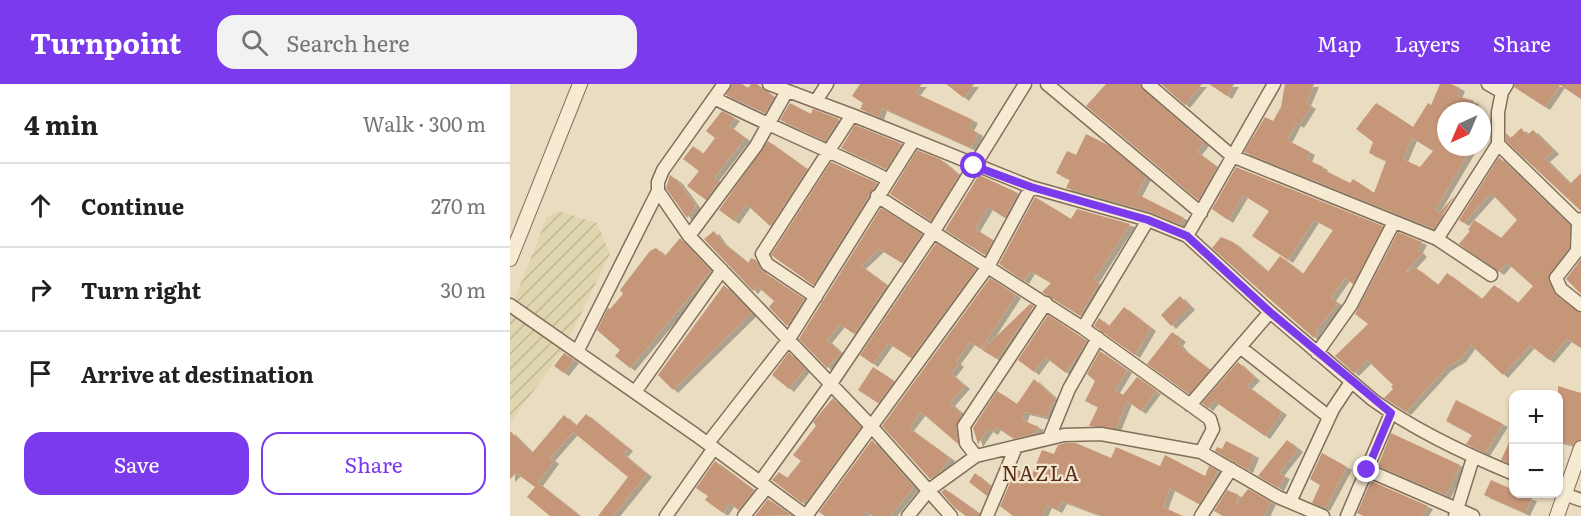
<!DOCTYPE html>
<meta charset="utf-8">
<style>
body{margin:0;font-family:Literata,serif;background:#f2f2f2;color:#202124}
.controls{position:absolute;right:18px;bottom:18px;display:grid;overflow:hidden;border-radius:12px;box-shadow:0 2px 4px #0004}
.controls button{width:54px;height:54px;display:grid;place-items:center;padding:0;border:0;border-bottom:2px solid #e0e0e0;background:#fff;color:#202124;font:30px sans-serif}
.compass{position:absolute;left:927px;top:18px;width:54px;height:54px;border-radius:50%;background:#fff;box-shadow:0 2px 4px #0004;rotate:224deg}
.stop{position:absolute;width:18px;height:18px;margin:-14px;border:4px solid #7c3aed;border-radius:50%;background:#fff}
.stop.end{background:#7c3aed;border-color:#fff;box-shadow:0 2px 6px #0008}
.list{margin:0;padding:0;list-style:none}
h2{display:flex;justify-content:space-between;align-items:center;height:78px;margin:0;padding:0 24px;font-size:26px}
h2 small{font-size:20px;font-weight:400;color:#757577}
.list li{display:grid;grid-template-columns:39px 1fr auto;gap:18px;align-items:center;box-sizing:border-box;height:84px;padding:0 24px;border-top:2px solid #e0e0e0}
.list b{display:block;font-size:22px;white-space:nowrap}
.list em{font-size:20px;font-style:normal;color:#757577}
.actions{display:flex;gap:12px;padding:18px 24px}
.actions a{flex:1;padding:14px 0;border:2px solid #7c3aed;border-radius:18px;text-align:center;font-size:21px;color:#7c3aed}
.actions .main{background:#7c3aed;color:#fff}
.icon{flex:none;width:33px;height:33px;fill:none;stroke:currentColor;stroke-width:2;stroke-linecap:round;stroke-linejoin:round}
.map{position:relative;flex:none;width:1071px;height:432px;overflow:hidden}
header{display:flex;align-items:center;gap:36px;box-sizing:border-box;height:84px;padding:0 30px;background:#7c3aed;color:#fff}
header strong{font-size:28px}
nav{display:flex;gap:33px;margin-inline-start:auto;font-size:21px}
.search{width:420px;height:54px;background:#f2f2f2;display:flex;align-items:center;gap:15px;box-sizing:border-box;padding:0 21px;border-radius:18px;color:#757577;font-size:22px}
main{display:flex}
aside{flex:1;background:#fff}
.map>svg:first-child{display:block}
.farmland{fill:url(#farmland-furrows)}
.building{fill:#c69679;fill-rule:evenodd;filter:url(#shadow)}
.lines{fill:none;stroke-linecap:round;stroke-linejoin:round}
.minor-casing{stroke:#826e5a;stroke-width:15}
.tertiary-casing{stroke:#826e5a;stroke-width:16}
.minor{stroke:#f6ead3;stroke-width:12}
.tertiary{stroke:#f6ead3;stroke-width:14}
.route{stroke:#7c3aed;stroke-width:8}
.labels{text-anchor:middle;stroke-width:4.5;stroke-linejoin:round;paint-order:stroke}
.neighbourhood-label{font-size:20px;letter-spacing:1.5px;fill:#5c2a1f;stroke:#f2e7cf}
</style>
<header>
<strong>Turnpoint</strong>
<div class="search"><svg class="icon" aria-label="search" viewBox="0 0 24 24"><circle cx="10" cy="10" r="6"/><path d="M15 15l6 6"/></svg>Search here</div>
<nav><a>Map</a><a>Layers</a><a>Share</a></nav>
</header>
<main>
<aside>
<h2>4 min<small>Walk · 300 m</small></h2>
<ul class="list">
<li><svg class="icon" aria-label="ahead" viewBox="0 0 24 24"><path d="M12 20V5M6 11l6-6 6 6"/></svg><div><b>Continue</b></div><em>270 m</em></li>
<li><svg class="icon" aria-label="right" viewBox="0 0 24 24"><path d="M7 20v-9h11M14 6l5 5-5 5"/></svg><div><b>Turn right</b></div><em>30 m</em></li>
<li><svg class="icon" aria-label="arrive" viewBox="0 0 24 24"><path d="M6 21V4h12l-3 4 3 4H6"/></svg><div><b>Arrive at destination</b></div></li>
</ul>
<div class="actions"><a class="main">Save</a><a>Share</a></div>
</aside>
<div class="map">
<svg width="1071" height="432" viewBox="0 0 1071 432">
<defs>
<pattern id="farmland-furrows" width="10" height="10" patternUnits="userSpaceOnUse" patternTransform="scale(1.5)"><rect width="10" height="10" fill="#dfd5ae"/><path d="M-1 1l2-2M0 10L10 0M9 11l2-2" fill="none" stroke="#c0b795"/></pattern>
<filter id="shadow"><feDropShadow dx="5" dy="3" stdDeviation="0" flood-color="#0004"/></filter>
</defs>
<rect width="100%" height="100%" fill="#eadcc0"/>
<path class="farmland" d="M48,127l39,12 13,31 -47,96 -53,73v-113l37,-92z"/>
<path class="building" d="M222,0h10l6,4 3,-4h6l17,13 -9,16 -39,-18z
M350,0h62l-7,9 58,27 -4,8 9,5 -7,15 -89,-40 -3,9 -19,-8 3,-6 -11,-7z
M436,0h28l-10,14z
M596,0h34l3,6 61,53 -7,9 20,15 -19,33 -112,-94z
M651,0h41l-17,21z
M699,0h25l-7,12z
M775,0h29l-8,19 5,3 -12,19 -3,-2 -9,17 23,12 -3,7 16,8 -1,2 28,14 3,-4 21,14 12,-32 -17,-8 4,-11 -17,-13 20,-26 37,24 15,-24 3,2 9,-21h11l9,4 -3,8 17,5 -3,10h-14l-11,-5v13l-5,9 5,3v16h26l-37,63 4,3 16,-18 -21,34 -190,-77 21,-35 8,4 8,-14zM902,54l21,13 -13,16 -17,-8z
M1005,0h66v15l-21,-14 -15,22 -31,-20z
M280,19l21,11 2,-5 26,10 -14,22 -45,-21z
M212,27l13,7 -6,8 16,12 -31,40 5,3 -13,19 -19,-14 12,-15 -16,-12 10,-13 10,8 12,-16 -9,-7z
M345,41l47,19 -16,25 -45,-21z
M1011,44l6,7 6,-5 21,21 -9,8 25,25 11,-11v38l-75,-70v-8l5,5z
M576,50l20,10 40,33 -9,17 47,24 -4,6 -30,-12 -84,-24 4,-8 -14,-7 11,-22 9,4z
M258,57l39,28 -37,57 -24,-22 -12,17 -15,-11z
M407,66l23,9 19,16 -28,46 -41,-27z
M989,73l71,68 -1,23 -21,30 7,17 26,18v35l-14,-9 -18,21 -19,-15 -27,30 -32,-30 -10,14 -15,9 -40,44 -22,-14 9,-9 -2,-2 2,-2 -26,-25 -13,13 -19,-17 33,-32 -13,-10 43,-82 24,10 -4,8 4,4 -17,19 11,-5 22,17 9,-12 35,26 12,-14 24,18 15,-17 -26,-23 -8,9 -40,-28 11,-13 -2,-1 6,-10 27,18 16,-18 -26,-27 -27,30 -5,-3z
M321,78l46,21 -64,102 -42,-30z
M726,83l147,59 -30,58 -8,-6 -14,20 7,5 -22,28 2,1 -4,6 -102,-90 9,-11 12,5 35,30 12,-16 23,18 30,-44 -19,-10 -26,40 -36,-24 17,-25 -26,-16 -15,25 -16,-11z
M160,91l8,6 18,25 -9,12 -21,-30z
M469,91l39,18 -13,25 -17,-11 -13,22 18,11 -8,15 -40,-25z
M525,113l36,22 6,-10 53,15 -36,56 5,3 -19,33 -38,-24 9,-9 -21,-12 -6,10 -25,-17z
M371,124l41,26 -20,29 -23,-14 -18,17 26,19 -33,49 -14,-10 -13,16 14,13 -14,15 -28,-29z
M204,147l8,11 26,21 3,-5 5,2 6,11 42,28 -17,27 -18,-19 5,-6 -17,-15 -4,5 -49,-52z
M170,154l31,33 -81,97 -15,-12 5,-6 -23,-20 11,-22 2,1 13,-15 -3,-4 30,-39 6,-3 9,8z
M426,159l40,26 -65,89 -23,-15 -15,21 -13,-9z
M1071,175v35l-15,-15z
M480,194l26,17 -35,54 -11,-7 -14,19 3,3 -8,10 14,12 -15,17 12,11 -6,12 2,18 -37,-32 -12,16 41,30 -11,15 -9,6 -48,-53z
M214,201l28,28 -79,77 -15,-15z
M670,212l10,11 -19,19 -10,-11z
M520,220l4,2 -37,53 -15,-9z
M614,223l27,21 -16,27 -41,-29 5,-8 10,8z
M538,231l39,26 -21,32 -21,-16 -11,15 -16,-12z
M662,248l9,7 -3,4 6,7 26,20 -21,24 -42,-30z
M590,267l27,19 -12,20 8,5 14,-18 39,28 -20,-14 -15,20 -14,-10 -11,27 -27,-2 9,-19 -13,-6 10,-20 -8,-7z
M279,268l16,17 -16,20 -17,-14z
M54,269l10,7 -10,13 -10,-7z
M728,278l17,16 -8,8 35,26 -17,24 -51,-35 -6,7 -6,-5z
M363,283l21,14 -16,22 -20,-13z
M524,295l22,20 -7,8 2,1 -5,9 -21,-5 -3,8 17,7 -4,6 -21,6 -18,-12 -3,5 -5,-3 -10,15 -5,-16 24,-37 20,13z
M1048,302l23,7v46l-8,6 -15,-4z
M323,314l28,29 -54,74 -3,-2 -2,4 -30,-23 7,-8 8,6 14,-17 -8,-6 23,-29 -3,-4z
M946,316l47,24 -18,29 -19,-9 6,-9 -26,-14z
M76,330l42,34 -5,6 24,20 -34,42h-15l30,-39 -55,-45 -23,26 4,3 -19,26 -19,-14 -6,6v-48l22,22 32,-38 12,11z
M1004,348v33l-13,-5z
M881,349l69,32 -14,30 -68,-29z
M362,356l42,47 -24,29h-18l-6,-5 -5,5h-36l-6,-4z
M777,356l11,9 -19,24 6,3 -6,12 -21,-12z
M716,357l28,14 -6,15 -33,-19 2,-4 5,2z
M555,359h11l35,15 5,-11 44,19 5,-11 40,21 4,-10 9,5 -19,33 -29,-16 -7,19 20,9h-81l-40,-15 -5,9 -10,-5 -5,11h-29l-13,-10 16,-37 15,8 11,-27 12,4 4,-9z
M812,369l25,14 -22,41 -13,-5 8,-18 -10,-6z
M205,377l39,29 -16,20 -8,-7 -7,10 -18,-13 3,-4 -12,-8z
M465,389l16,13 -4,10 -18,-14z
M981,396l23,10v4l18,4 -7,15 -41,-18z
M861,397l57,25 -6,10h-58l-7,-3z
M28,399l42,33h-30l-23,-19z
M435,405l34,24v3h-13l-11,-8 -14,-16z
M738,405l23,13 -7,14h-41l-9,-5 13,-21 12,5 -5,12z
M258,415l23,16 -36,1z"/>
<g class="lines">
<defs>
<path id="minor" d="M214,0l-61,86 -5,12v9l31,45 182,190 80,90
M259,0l83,31 179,72 117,33 39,16 83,76 103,88c43,31 92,54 141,74
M537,0l154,129
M638,0l84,72 205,83 54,36
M978,0l14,8
M204,14c57,29 117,53 175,82
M306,17l11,-17
M988,60l80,78
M367,112l206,132 127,91 3,10 -12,23
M1071,135l-3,3 -1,29 -21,27 5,11 20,16
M179,152l67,-90 31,-55
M677,152l87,-152
M927,155l61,-95v-32l4,-20 5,-8
M306,213l-49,-33 -5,-10 90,-139
M0,221l186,130 110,81 183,-251 42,-78
M573,244l65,-108
M730,263l89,70
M67,268l81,-161
M807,269l34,-48 42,-81
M125,308l87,-122
M680,321l80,-93
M539,354l20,-49 29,-51
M198,359l81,-104 125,-199
M466,372l-10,-13 -2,-17 82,-123
M857,386l106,46
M250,398l70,-97 104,-154 91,-147
M1048,408l23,8
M780,418l43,-93 18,-27
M156,432l48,-68
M234,432l23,-29
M398,432l21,-26 47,-34 88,-21 37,-1 100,18 77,45 45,19
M477,432l29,-69
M691,432l30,-47
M837,432l44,-103
M945,432l18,-58"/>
<path id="tertiary" d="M0,175l70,-175
M1047,432l24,-68"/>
</defs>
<use href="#minor" class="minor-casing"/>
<use href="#tertiary" class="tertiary-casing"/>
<use href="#minor" class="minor"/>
<use href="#tertiary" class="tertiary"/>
</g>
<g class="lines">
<path class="route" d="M464,82l57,21 117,33 39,16 83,76 121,101 -24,57"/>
</g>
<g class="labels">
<g class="neighbourhood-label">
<text x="531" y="397">NAZLA</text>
</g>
</g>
</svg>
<div class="controls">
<button>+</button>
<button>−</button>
</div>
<svg class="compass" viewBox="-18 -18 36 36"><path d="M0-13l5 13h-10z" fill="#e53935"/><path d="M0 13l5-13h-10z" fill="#757577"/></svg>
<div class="stop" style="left:464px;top:82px"></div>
<div class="stop end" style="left:857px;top:386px"></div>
</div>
</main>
